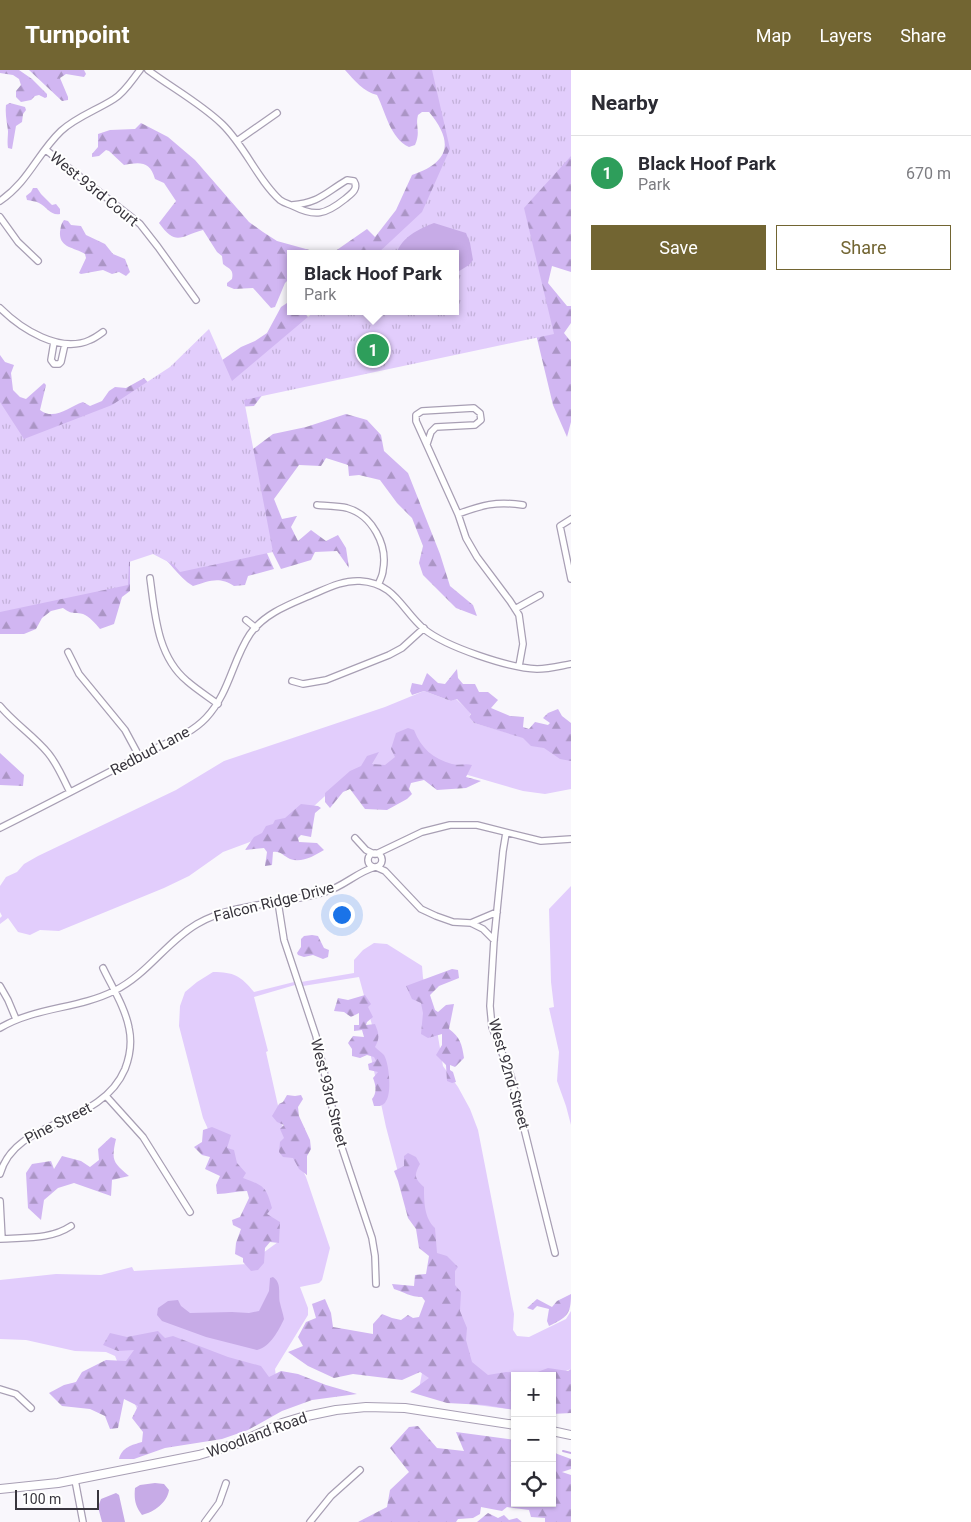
<!DOCTYPE html>
<meta charset="utf-8">
<style>
body{margin:0;font-family:Roboto,sans-serif;background:#f7f7f7;color:#2b2b33}
.controls{position:absolute;right:15px;bottom:15px;display:grid;overflow:hidden;border-radius:0px;box-shadow:0 1px 4px #0004}
.controls button{width:45px;height:45px;display:grid;place-items:center;padding:0;border:0;border-bottom:1px solid #e1e1e2;background:#fff;color:#2b2b33;font:25px sans-serif}
.scale{position:absolute;left:15px;bottom:12px;width:84px;box-sizing:border-box;padding-left:5px;border:2px solid #38353d;border-top:0;font-size:14px;line-height:18px;white-space:nowrap;color:#38353d;-webkit-text-stroke:4px #fff;paint-order:stroke}
.you{position:absolute;left:341px;top:844px;width:18px;height:18px;margin:-12px;border:4px solid #fff;border-radius:50%;background:#1a73e8;box-shadow:0 0 0 8px #1a73e833}
.badge{display:grid;place-items:center;width:32px;height:32px;border-radius:50%;background:#726532;color:#fff;font-size:16px;font-weight:700}
.pin{position:absolute;translate:-50% -50%;border:2px solid #fff;box-shadow:0 1px 5px #0006}
.popup{position:absolute;left:287px;top:180px;width:172px;height:65px;box-sizing:border-box;display:grid;place-content:center;border-radius:0px;background:#fff;filter:drop-shadow(0 1px 4px #0005);font-size:16px;white-space:nowrap;color:#7c7c81}
.popup b{font-size:19px;color:#2b2b33}
.popup::after{content:'';position:absolute;left:50%;top:100%;margin-left:-10px;border:10px solid transparent;border-top-color:#fff}
.list{margin:0;padding:0;list-style:none}
h2{display:flex;justify-content:space-between;align-items:center;height:65px;margin:0;padding:0 20px;font-size:21px}
h2 small{font-size:16px;font-weight:400;color:#7c7c81}
.list li{display:grid;grid-template-columns:32px 1fr auto;gap:15px;align-items:center;box-sizing:border-box;height:75px;padding:0 20px;border-top:1px solid #e1e1e2}
.list b{display:block;font-size:19px;white-space:nowrap}
.list p{margin:0;font-size:16px;white-space:nowrap;color:#7c7c81}
.list em{font-size:16px;font-style:normal;color:#7c7c81}
.actions{display:flex;gap:10px;padding:15px 20px}
.actions a{flex:1;padding:11px 0;border:1px solid #726532;border-radius:0px;text-align:center;font-size:18px;color:#726532}
.actions .main{background:#726532;color:#fff}
.icon{flex:none;width:28px;height:28px;fill:none;stroke:currentColor;stroke-width:2;stroke-linecap:round;stroke-linejoin:round}
.map{position:relative;flex:none;width:571px;height:1452px;overflow:hidden}
header{display:flex;align-items:center;gap:30px;box-sizing:border-box;height:70px;padding:0 25px;background:#726532;color:#fff}
header strong{font-size:24px}
nav{display:flex;gap:28px;margin-inline-start:auto;font-size:18px}
main{display:flex}
aside{flex:1;background:#fff}
.map>svg:first-child{display:block}
.grass{fill:#e2cdfc}
.forest{fill:url(#forest-firs)}
.park{fill:url(#park-tufts)}
.water{fill:#c7abe7}
.lines{fill:none;stroke-linecap:round;stroke-linejoin:round}
.stream{stroke:#c7abe7;stroke-width:2}
.street-casing{stroke:#a89fb4;stroke-width:8}
.secondary-casing{stroke:#a89fb4;stroke-width:10}
.street{stroke:#fff;stroke-width:5.5}
.secondary{stroke:#fff;stroke-width:8}
.labels{text-anchor:middle;stroke-width:4;stroke-linejoin:round;paint-order:stroke}
.street-label{font-size:15px;fill:#38353d;stroke:#fff}
</style>
<header>
<strong>Turnpoint</strong>
<nav><a>Map</a><a>Layers</a><a>Share</a></nav>
</header>
<main>
<div class="map">
<svg width="571" height="1452" viewBox="0 0 571 1452">
<defs>
<pattern id="forest-firs" width="22" height="20" patternUnits="userSpaceOnUse" patternTransform="scale(1.25)"><rect width="22" height="20" fill="#d1b6f2"/><path d="M5 1l3.5 6h-7zM16 11l3.5 6h-7z" fill="#ab95c5"/></pattern>
<pattern id="park-tufts" width="24" height="20" patternUnits="userSpaceOnUse" patternTransform="scale(1.25)"><rect width="24" height="20" fill="#e2cdfc"/><path d="M3 7l-1-3M5 7V3M7 7l1-3M15 17l-1-3M17 17v-4M19 17l1-3" fill="none" stroke="#c3b1d9"/></pattern>
</defs>
<rect width="100%" height="100%" fill="#f9f7fc"/>
<path class="grass" d="M424,621l27,10 5,-2 15,14 -2,4 5,6 97,28v38l-26,5 -22,-3 -62,-18 -60,-6 -56,11 -31,28 -48,30 -43,16 -34,24 -25,12 -105,43 -19,-1 -10,5 -12,-3 -10,-14 -8,6v-6l2,-2 -2,-4v-26l6,-9 11,-5 7,-8 14,-8 138,-66 48,-29 161,-54z
M571,816v239l-5,-19 -9,-25 2,-29 -10,-44 5,-1 -3,-25 -2,-73z
M374,873l13,1 35,22 1,12 10,29 10,59 15,21 12,22 8,21 36,184 -1,16 4,6 12,1 37,-18 5,-8v58l-19,7h-37v34l-46,-6 -51,-10 11,-58 1,-86 -31,-74 -13,-49 -16,-75 2,-27 -13,-48 -56,9 -2,-4 53,-9v-13l9,-10z
M213,902c21,0 28,4 41,20l40,-10 1,3 -41,12 14,54 -2,1 17,76 23,49 24,71 -8,32 -3,3 -19,4 8,21v7l-33,54 5,36 -128,40 -37,-89 -9,-4 -31,-1 -49,-11 -26,-1v-59l56,-6 45,1 31,-8 2,4 114,-7 30,-22 -29,-55 -37,-49 -9,-20 -24,-92 1,-20 5,-14 12,-10z"/>
<path class="forest" d="M0,0h19l13,9 15,15v3l-2,1 -6,-3 -4,1 -4,4 -10,2 -5,-5v-6l5,-6 -2,-6 -6,-4 -13,-2z
M29,0h55l2,4 -2,3 -18,-3 -6,4 8,19v3l-6,1z
M345,0h113l17,75 -84,109h-60l36,-25 8,8 21,-27 16,-35c38,-13 42,-33 17,-63h-7l-4,3c-3,12 3,16 -3,30l-6,2c-19,-9 -23,-34 -32,-52 -13,-3 -23,-15 -32,-25z
M10,33l15,4 1,3 -3,4 -1,8 -6,4 -4,23 -4,-1c-1,-6 0,-11 0,-17 -1,-9 -3,-16 -2,-26z
M141,53l27,14 27,23 54,62 14,10 14,9 47,13h-34v24l-5,5 -10,24 -4,1 -18,-20 -19,1 -7,-3v-3l5,-4c2,-10 -3,-10 -9,-15l-1,-8 -5,-4 -14,-22c-22,6 -27,17 -44,-7l17,-22 -12,-18 -9,-4c-5,-18 -15,-17 -31,-14l-15,-14 -3,-1 -7,6 -7,1v-3l6,-7v-13l12,-4 25,-1z
M571,72v130l-19,-6 -4,17 19,23h4v17l-7,10 7,9v80l-4,15 -14,-32 -30,-125 -13,-75z
M33,118h4l4,6 11,11 4,-1 4,5v5c-9,2 -13,-7 -21,-11 -3,-2 -8,-2 -12,-3l-1,-4 5,-4z
M64,150l4,1 3,4 10,1 5,9 19,9 8,10 12,5 5,13 -4,4 -7,-4 -7,2 -9,-4 -22,4 -2,-1 7,-15 -1,-4c-11,-7 -26,-6 -25,-22 1,-6 1,-8 4,-12z
M290,231v10h13l15,18 -37,41 -27,36 -18,1 9,97 29,65 -26,7 -3,9 -11,1c-15,-10 -25,-5 -41,0 -16,-9 -23,-27 -39,-35l-24,8v32l-8,6 -8,27 -14,5c-5,-6 -10,-12 -17,-15 -10,-3 -9,2 -20,-6l-12,3 -9,7 -6,11 -12,5h-24v-279l5,7 9,3 -3,8 2,17 7,7 6,2 18,-16 2,2 -6,25c15,11 28,-3 43,-8l7,4 12,-5 7,-10 6,-4 11,1 18,-10 12,13 46,-17 39,-27 14,-6 12,-8 14,-26z
M346,344l21,6 14,15 3,16 24,22 32,81 10,32 23,19 4,11 -21,-8 -33,-33 -4,-12 4,-17 -11,-28 -15,-15 -17,-23 -21,-5 -10,1 -1,-11 -22,-7 -5,8 -22,-1 -25,34 8,20 15,-3 -6,11 7,14 13,-11 15,11 12,-6 8,13 3,20 -12,-17 -22,1 -4,8 -30,9 -32,-64 -4,-50 28,-21 33,-7z
M457,599l1,9 5,6h12l4,8h9l10,8 -7,8 19,8 14,1 -1,10 6,2 6,-7 13,3 2,-2 -7,-5 5,-5 10,-4 4,7 9,7v38l-11,-2 -16,-11 -13,-2 -8,-8 -49,-15 -5,-6 2,-3 -14,-15 -6,2 -27,-10 -12,4 -2,-4 2,-8 10,2 5,-12 11,10 7,1z
M408,658l6,2c7,18 19,29 38,34 7,2 13,-1 20,1l-6,12 15,4 -15,7 -29,2 -13,-10 -13,3 -2,6 3,5 -5,5 -20,11 -22,-1 -15,-20 -7,3 -13,16 -5,-6v-9l25,-22 11,-5 6,-10 12,-4 -7,12 13,1 10,-8 -4,-8 5,-16z
M0,683l24,22 -1,11 -23,-1z
M301,734l17,2 3,2 -6,5 -4,24 -10,-2 -3,3 1,4 18,1 7,7c-10,6 -22,13 -34,9 -7,-3 -9,-8 -17,-7l-1,13 -7,1 2,-14 -3,-4 -19,2 9,-13 8,-4 4,-7 7,-2 2,-4 10,-2z
M312,865l6,1 6,12 5,2 -1,7 -5,2 -10,-4 -9,2 -6,-2 -1,-2 4,-6v-8l3,-3z
M452,899l6,1 1,8 -20,8 -9,9 5,15 3,2 8,-7 8,-1 -5,25c11,8 13,15 15,29l-9,9 -5,-2v5l3,2 3,10 -4,1 -5,-2 -1,-16 -10,-10 6,-10v-11l-14,4 -7,-4 2,-21 -2,-10 -9,-4 -6,-13z
M365,925l6,9 -3,3 5,10 -6,5 -1,3 9,-1c4,10 5,14 0,23 2,2 6,5 9,8 5,8 8,38 2,46 -1,3 -4,4 -6,5h-6l-2,-7c5,-6 4,-14 1,-21l5,-6 -9,-2 -1,-6 8,-3 -2,-4 -7,-2 -7,3 -8,-2v-7l-4,-6 5,-7 11,1 -2,-7 -8,1v-6h5v-12l-8,4 -7,-5 -10,-1 4,-13 10,2z
M287,1025l8,1 6,-1 2,4 -5,8 1,9 11,24 1,9 -4,7v19l-8,-6 -6,-11 -10,-1 -4,-5 1,-10 4,-4 -4,-9 4,-4 -7,-3 -5,-6 7,-12 4,-2z
M212,1057l19,8 -4,13 7,2 3,13 9,10 -3,5c21,8 23,8 29,30l-5,6 13,8 -1,21 -9,-1 -5,6 -1,15 -6,7 -7,1 -8,-9v-4l-8,-4 1,-11 5,-14 -8,-4 -1,-5 8,-3 9,-19 -2,-7c-11,0 -19,3 -30,3l-1,-9 4,-9 -15,-7 5,-12 -8,-2 -8,-8 8,-5 1,-12z
M111,1067l5,2c-5,22 -3,23 13,37l-17,4 -1,16 -37,-13 -16,5 -14,12 -3,20 -13,-12 -2,-35 6,-9 19,-3 3,8 8,-13 19,5 9,6 9,-7 -1,-11z
M408,1083l8,4 4,7c-6,11 -6,14 4,23 0,14 0,31 11,41l2,25 10,3 11,11 -3,4v14l6,7 -1,19 7,17 -1,12 6,22 16,13 18,-3 29,1 13,-5 20,3 3,-2v44l-19,1v-38h-37v34l-30,-5 -38,-2 -37,-11 19,-14 -9,-6 -18,8 -49,-6 -19,4 -26,-12 -20,-14 15,-6 -5,-9 8,-15 10,-4 -4,-14 13,-5 6,14 2,14 40,7v-10l9,-10 10,4 9,2 7,-5 5,3 6,-1 6,-16 -3,-4c-12,0 -18,-5 -28,-8l-2,-5 22,2 1,-11 11,-1 3,-18 -10,-8 -3,-19 -8,-11 -10,-37 -4,-10 10,-5v-10z
M571,1224c0,21 -4,23 -22,32l-2,-5 2,-12 -12,-3 -4,4 -6,-2 10,-9 15,8 5,-6z
M158,1261l7,7 8,-2 55,21 33,9 8,11 12,-6 17,3 28,11 31,9 -45,6 -30,11 -34,19 -26,9 -57,9 -31,11h-15c3,-12 13,-14 23,-17l1,-10 -11,-14 6,-12 -14,-7 -6,29 -8,1 -5,-13 -15,-7 -28,-3 -13,-13 15,-8 12,-3 6,-10 24,-12 20,1 8,-11 -16,1 -15,-6 7,-12 17,4z
M418,1356l19,22 27,3 -8,-19 59,8v63h37v-51l19,7v10l-9,3 9,3v47h-26v-4l-14,-1 -2,-7 -22,-3 -5,4 -21,-4 -1,7 -7,4 -15,1 -2,3h-98l29,-15 3,-17 19,-18 -19,-24 19,-21z
M488,1443l10,5 6,-3 5,5 8,-2 5,4h-45z"/>
<path class="park" d="M432,0h139v86l-47,52 30,126 -310,66 29,152 -93,20 -6,-7 -21,-11 -24,8 -1,23 -128,27v-210l24,37 88,-34 58,-38 39,-38 23,52 83,-70h141v-57h-79l45,-42 28,-63z"/>
<path class="water" d="M434,153l32,10 4,10 3,17 -4,5 -13,8v-19h-60c7,-18 21,-24 38,-31z
M273,1207c9,6 5,16 7,26 1,5 3,10 4,16 -5,11 -14,28 -27,31l-51,-13 -44,-16 -5,-6 1,-7 10,-7 10,-1 3,6 9,7 42,-1 17,1 10,-2 10,-20 1,-13z
M155,1413l9,1 5,6c-2,13 -15,22 -27,25 -7,-9 -8,-16 -7,-27l5,-3z
M116,1423l3,2 6,27h-23l-4,-15 3,-8z"/>
<g class="lines">
<path class="stream" d="M563,1381l8,2"/>
<defs>
<path id="street" d="M148,0c24,18 52,33 74,54 23,22 35,55 58,76 4,3 9,4 13,6 22,11 32,9 52,-7 6,-5 14,-10 9,-18l-7,-1c-22,13 -28,23 -55,25
M237,71l40,-28
M46,80l94,74 18,23 38,53
M0,131c29,-20 37,-47 61,-70 15,-14 36,-21 53,-32 11,-7 18,-19 26,-29
M0,147l18,25 20,19
M0,238c21,21 60,46 90,32 5,-2 9,-5 13,-8
M54,272l-3,18 3,4h5l2,-2 4,-18
M427,374l4,-12 5,-5 39,-2 6,-5 -1,-7 -6,-5 -52,3 -6,4v6l42,93 8,24 11,19 33,44 9,14 4,29 -4,22
M317,435c9,1 21,1 30,3 25,7 41,37 36,62 0,5 -3,10 -5,15
M458,444c24,-9 38,-13 65,-9
M571,449l-11,7 11,53
M150,508c5,36 7,78 37,103 9,8 20,15 31,23
M515,539l25,-14
M246,550l10,8
M68,582l11,22 46,56 14,26
M292,611l11,3 23,-4 63,-25 13,-7 22,-20
M0,636c14,17 34,30 48,47 10,12 15,26 22,39
M0,758c46,-23 92,-47 138,-71 23,-13 50,-20 68,-39 24,-26 26,-57 44,-84 14,-20 38,-29 59,-38 17,-7 33,-16 51,-15 35,2 41,28 64,48 22,18 85,39 113,40 12,0 23,-3 34,-5
M506,763l-3,18 -9,89 -4,66 2,21 19,49 44,177
M355,768l11,12 8,4
M368 790a7 7 0 1 1 14 0a7 7 0 1 1-14 0Z
M376,784l46,-22 28,-7h27l64,16 30,-2
M376,797l9,4 36,38 15,7 17,6 18,1 12,6 11,11
M278,832l6,38 32,96 24,106 32,96 3,18 1,28
M471,853l26,-11
M0,916l8,14 8,19
M0,958c35,-21 78,-19 114,-37 34,-17 52,-49 83,-67 38,-22 86,-19 128,-32 18,-5 32,-20 50,-25
M106,1026l37,41 47,75
M0,1104c16,-57 100,-46 125,-105 5,-13 7,-27 4,-41 -4,-21 -17,-41 -26,-60
M0,1131l2,38
M0,1169c24,-2 50,1 71,-13
M0,1319l16,5 15,14
M75,1410l8,42
M205,1452l14,-19 7,-20
M310,1452l21,-26 29,-26"/>
<path id="secondary" d="M552,1361l19,4
M0,1419l58,-6 141,-28 37,-11 46,-21 20,-6 34,-7 30,-3 39,1 110,17"/>
</defs>
<use href="#street" class="street-casing"/>
<use href="#secondary" class="secondary-casing"/>
<use href="#street" class="street"/>
<use href="#secondary" class="secondary"/>
</g>
<g class="labels">
<g class="street-label">
<text transform="translate(94 119) rotate(39)" y="5">West 93rd Court</text>
<text transform="translate(150 681) rotate(-28)" y="5">Redbud Lane</text>
<text transform="translate(274 832) rotate(-14)" y="5">Falcon Ridge Drive</text>
<text transform="translate(509 1004) rotate(74)" y="5">West 92nd Street</text>
<text transform="translate(329 1023) rotate(76)" y="5">West 93rd Street</text>
<text transform="translate(58 1053) rotate(-27)" y="5">Pine Street</text>
<text transform="translate(257 1365) rotate(-20)" y="5">Woodland Road</text>
</g>
</g>
</svg>
<div class="controls">
<button>+</button>
<button>−</button>
<button><svg class="icon" aria-label="locate" viewBox="0 0 24 24"><circle cx="12" cy="12" r="6"/><path d="M12 2v4M12 18v4M2 12h4M18 12h4"/></svg></button>
</div>
<div class="scale">100 m</div>
<div class="you"></div>
<div class="pin badge" style="left:373px;top:280px;background:#2e9e5b">1</div>
<div class="popup"><b>Black Hoof Park</b>Park</div>
</div>
<aside>
<h2>Nearby<small></small></h2>
<ul class="list">
<li><span class="badge" style="background:#2e9e5b">1</span><div><b>Black Hoof Park</b><p>Park</p></div><em>670 m</em></li>
</ul>
<div class="actions"><a class="main">Save</a><a>Share</a></div>
</aside>
</main>
